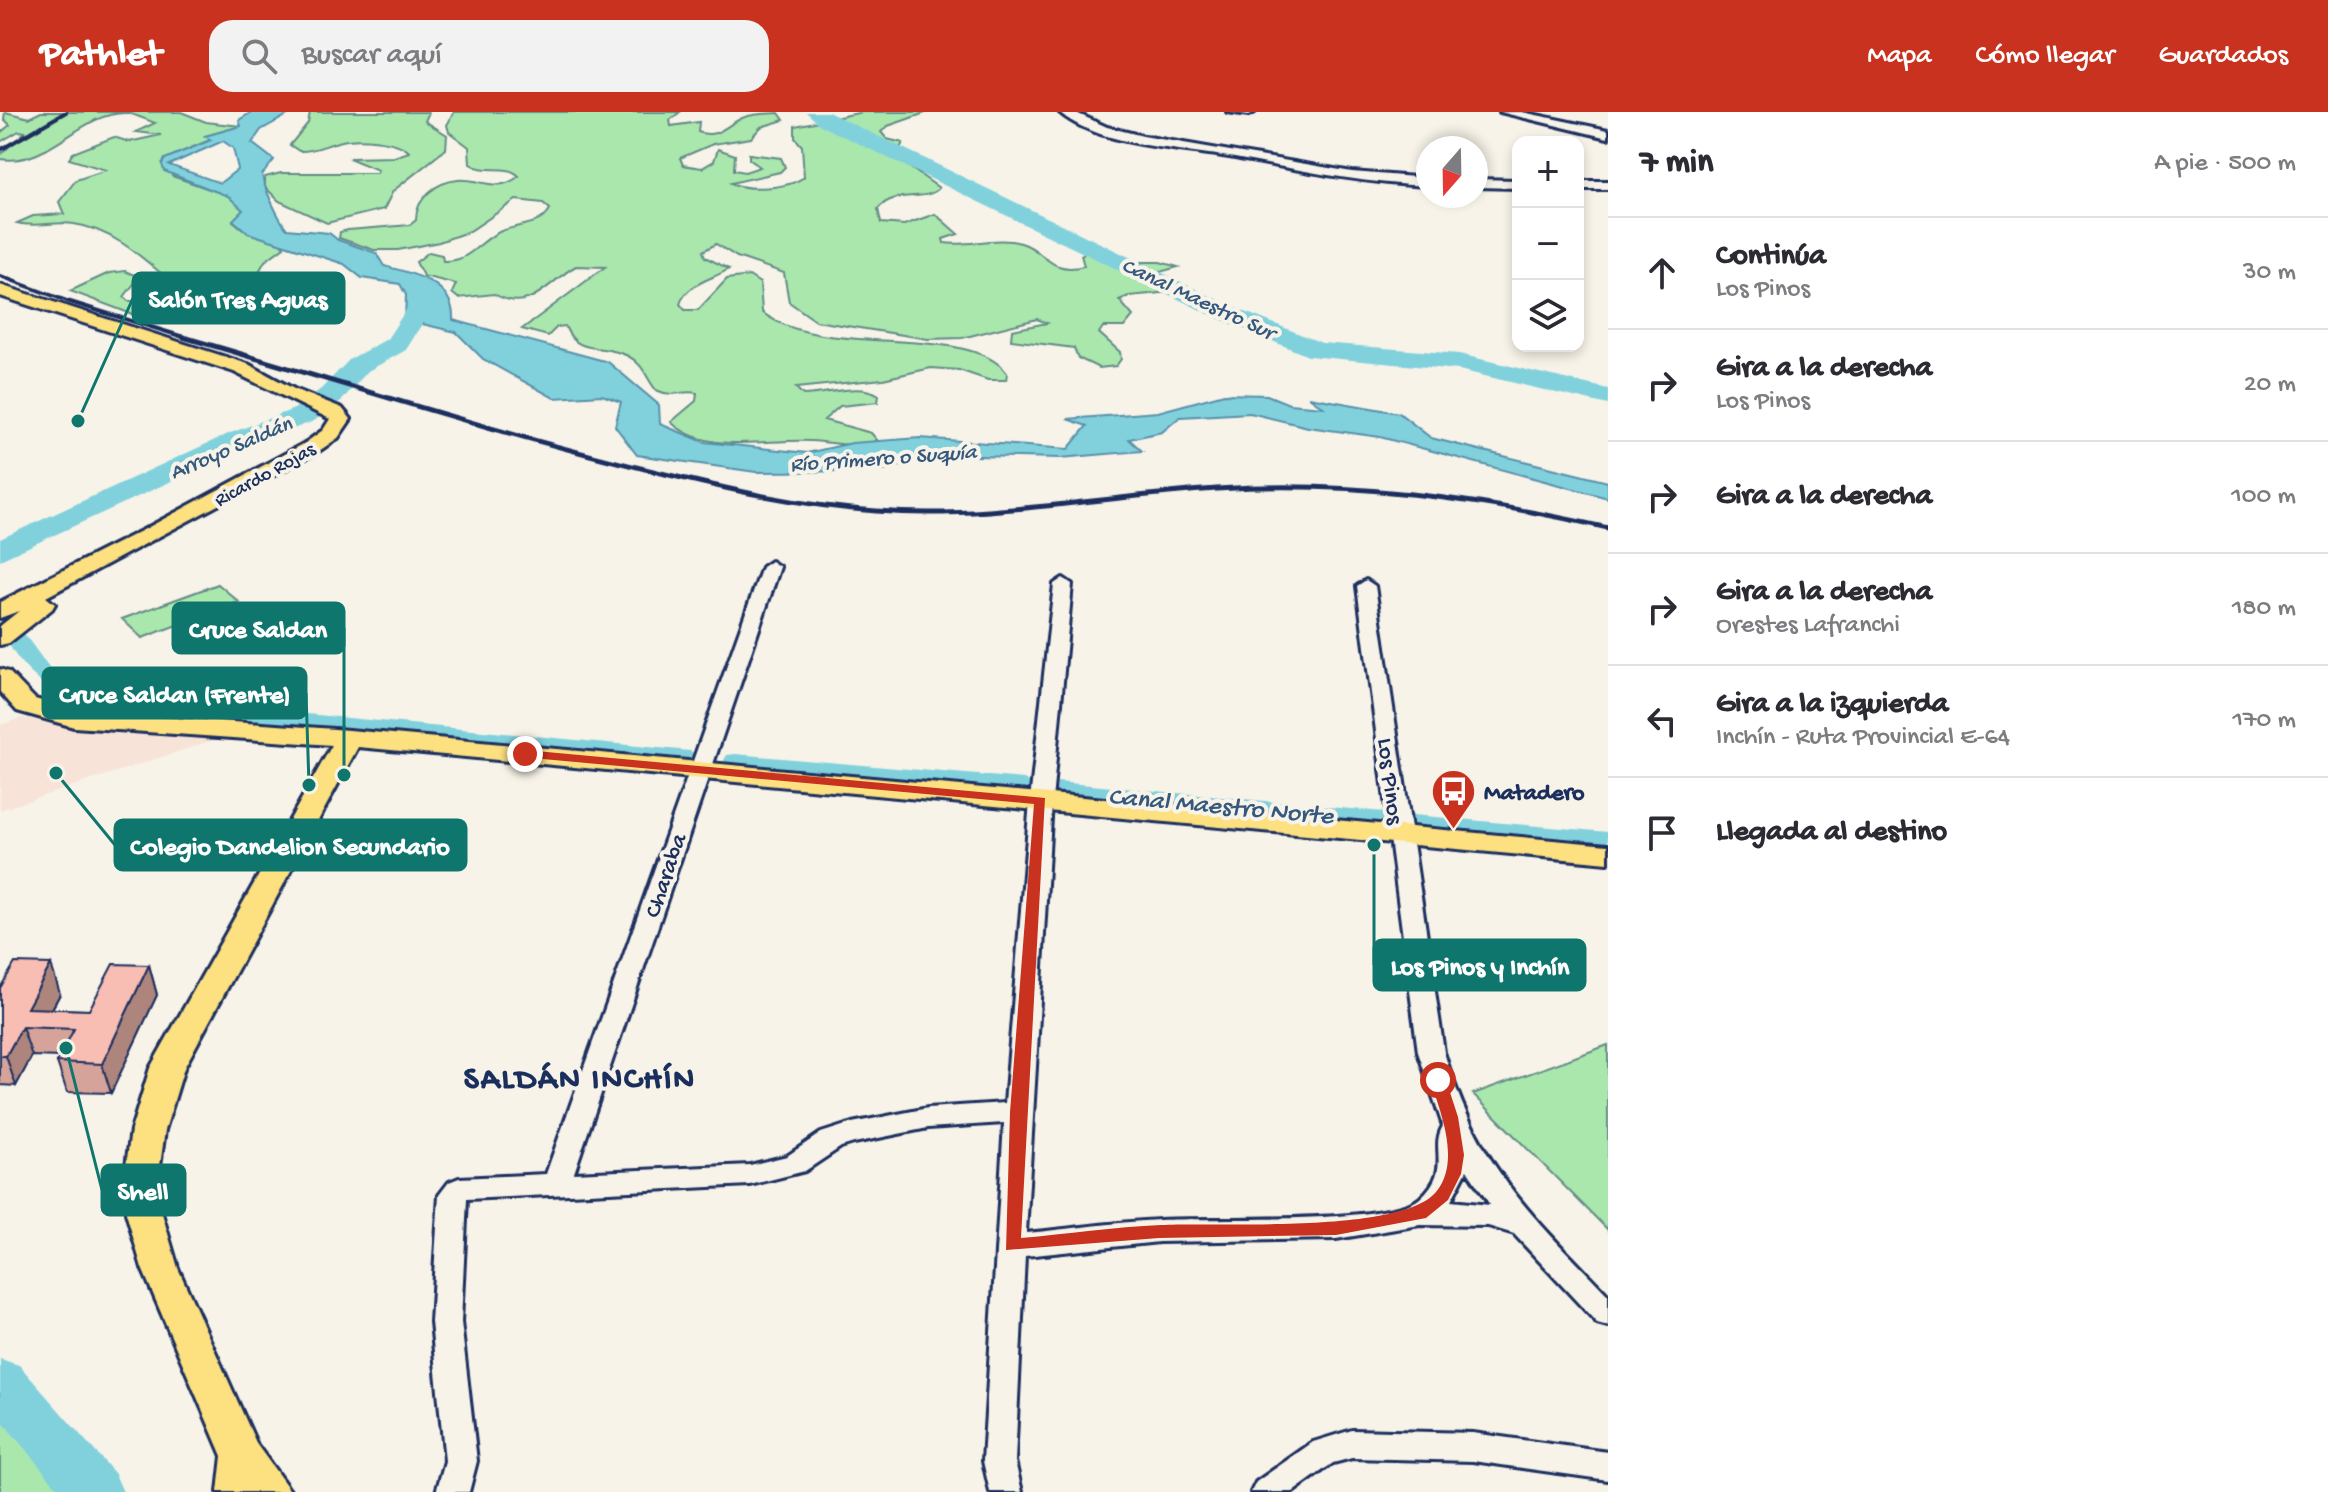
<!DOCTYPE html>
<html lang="es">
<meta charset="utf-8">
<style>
body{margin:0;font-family:"Gochi Hand",sans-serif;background:#f2f2f3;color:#2b2b33}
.controls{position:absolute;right:24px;top:24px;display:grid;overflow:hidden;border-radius:16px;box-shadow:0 4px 12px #0003}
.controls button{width:72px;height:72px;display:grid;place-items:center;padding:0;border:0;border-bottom:2px solid #e1e1e2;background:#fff;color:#2b2b33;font:40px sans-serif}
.compass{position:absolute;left:1416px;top:24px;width:72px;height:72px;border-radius:50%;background:#fff;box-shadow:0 4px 12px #0003;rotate:200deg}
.stop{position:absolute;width:24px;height:24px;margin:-18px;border:6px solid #c8321e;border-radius:50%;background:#fff}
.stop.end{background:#c8321e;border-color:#fff;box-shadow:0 2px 8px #0008}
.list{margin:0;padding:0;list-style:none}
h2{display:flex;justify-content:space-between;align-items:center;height:104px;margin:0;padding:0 32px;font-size:34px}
h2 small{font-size:26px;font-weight:400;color:#7c7c81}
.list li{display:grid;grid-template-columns:52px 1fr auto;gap:24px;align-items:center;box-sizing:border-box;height:112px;padding:0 32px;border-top:2px solid #e1e1e2}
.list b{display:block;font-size:30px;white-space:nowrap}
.list p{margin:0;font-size:26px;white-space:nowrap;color:#7c7c81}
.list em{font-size:26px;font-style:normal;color:#7c7c81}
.icon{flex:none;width:44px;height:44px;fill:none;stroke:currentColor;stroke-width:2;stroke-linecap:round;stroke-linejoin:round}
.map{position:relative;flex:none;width:1608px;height:1380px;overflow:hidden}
header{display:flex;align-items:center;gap:48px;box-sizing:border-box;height:112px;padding:0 40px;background:#c8321e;color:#fff}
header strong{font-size:38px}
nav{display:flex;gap:44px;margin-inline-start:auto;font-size:28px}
.search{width:560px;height:72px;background:#f2f2f3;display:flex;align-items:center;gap:20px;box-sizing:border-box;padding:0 28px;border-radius:24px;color:#7c7c81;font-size:30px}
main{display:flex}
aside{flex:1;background:#fff}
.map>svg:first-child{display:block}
.built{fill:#f8e3d8}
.green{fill:#aae7ad;stroke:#628b86;stroke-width:2}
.water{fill:#81d1dd;stroke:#5890aa;stroke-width:2;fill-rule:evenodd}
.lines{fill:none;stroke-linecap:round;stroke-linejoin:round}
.canal{fill:#81d1dd;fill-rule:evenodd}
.river{fill:#81d1dd;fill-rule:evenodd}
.minor-casing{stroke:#1b2f5e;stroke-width:6}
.major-casing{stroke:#1b2f5e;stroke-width:6}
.minor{fill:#f7f3e8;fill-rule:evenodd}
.major{fill:#fde080;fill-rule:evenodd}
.rail-far1{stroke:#1b2f5e;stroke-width:4}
.rail{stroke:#1b2f5e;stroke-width:5}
.wall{fill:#d6a39a;stroke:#1b2f5e;stroke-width:2}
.shaded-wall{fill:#ae857d;stroke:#1b2f5e;stroke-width:2}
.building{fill:#f9beb3;stroke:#1b2f5e;stroke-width:2}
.route{fill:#c8321e}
.labels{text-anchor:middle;stroke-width:8;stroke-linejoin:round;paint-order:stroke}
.far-street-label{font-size:20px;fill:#1b2f5e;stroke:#f7f3e8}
.far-water-label{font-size:22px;font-style:italic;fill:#34587e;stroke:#f7f3e8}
.street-label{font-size:24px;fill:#1b2f5e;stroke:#f7f3e8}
.poi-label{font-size:24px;font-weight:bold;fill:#1b2f5e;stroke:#f7f3e8;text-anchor:start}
.water-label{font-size:26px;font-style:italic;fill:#34587e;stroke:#f7f3e8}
.district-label{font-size:32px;font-weight:bold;letter-spacing:2px;fill:#1b2f5e;stroke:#f7f3e8}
.leader{fill:none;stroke:#0f766e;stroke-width:3}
.callout-dot{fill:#0f766e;stroke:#f7f3e8;stroke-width:3}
.callout{fill:#0f766e;stroke:#0f766e;stroke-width:3}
.callout-label{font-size:26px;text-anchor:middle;font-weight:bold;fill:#fff}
</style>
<header>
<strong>Pathlet</strong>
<div class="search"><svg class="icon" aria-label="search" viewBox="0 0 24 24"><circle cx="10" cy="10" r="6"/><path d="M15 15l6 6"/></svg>Buscar aquí</div>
<nav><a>Mapa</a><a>Cómo llegar</a><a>Guardados</a></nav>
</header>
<main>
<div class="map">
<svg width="1608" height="1380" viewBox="0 0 1608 1380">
<rect width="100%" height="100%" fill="#f7f3e8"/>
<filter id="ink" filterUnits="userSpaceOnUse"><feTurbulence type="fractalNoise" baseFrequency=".0125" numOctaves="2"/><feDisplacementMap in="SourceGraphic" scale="16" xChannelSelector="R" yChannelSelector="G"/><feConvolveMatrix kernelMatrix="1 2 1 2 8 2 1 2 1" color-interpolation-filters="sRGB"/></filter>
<g filter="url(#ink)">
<path class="built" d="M22,606l204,18 -226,74v-85z"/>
<path class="green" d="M5,0l24,6 12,-6h140l25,10 35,4 -35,10 6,3 -47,20 7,17 57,20 14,14 -10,11 15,12 31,8 5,6 -19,14 -8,14 -25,23 -31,1 -31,22 -17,1 -83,-31 39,-18 16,-2 14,6 -15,20 4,4h22l19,-12 1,-8c-27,-23 -58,-52 -96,-57 -19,-3 -39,4 -57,-1l16,-7 31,-2 -5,-12 17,-22 30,-10 -37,-11 4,-6 41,-16 15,5 32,-7 -25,-3 19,-9c-9,-3 -20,-9 -29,-10 -46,-1 -76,54 -126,46v-4l25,-23 -6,-1 -19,11v-9l10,-8 -6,-6z
M310,0h119l-4,9 22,14 -1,14 -53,42 -9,18 -57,14 -48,-22 -14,-14v-10l16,-4h96l1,-3 -29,-12 45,-1 15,-5c-10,-12 -52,-15 -67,-11 -15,3 -27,11 -43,10l-9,-6 18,-22z
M454,0h226l-10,8 1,6 28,-4 -1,10c21,8 29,-9 47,-15 11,-4 23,-3 34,-4l5,7 -23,7 -10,11 -38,6 -33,14 3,7 19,3 12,-7 4,-12 17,6 -1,15 11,2 15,-5 -11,-8v-5l32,4 4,9 -5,5 -49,11c16,8 57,6 73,-6l-2,-31 -7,-8v-12l68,-14h65l-40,14 -7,6 6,7 16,4 -8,14 44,31c-12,15 -44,0 -61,21l3,14 23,2 31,-11 23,20 -15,5 1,4c26,4 50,-7 77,0 25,7 27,32 63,23l-3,-11 7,-4 41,11h31l18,5 -33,9 26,16 -42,4 -10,4 14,16 -9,11h-21l-4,6 21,19 1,7 -5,7 -17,2 -21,-10 -4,-10 -63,-8 1,-10 35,-7 -10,-4 -75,19 -34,1 -112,-18 -27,-19 -5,-29 -47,-16 -21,-13 -13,7 2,6 24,12c-16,10 -42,14 -49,35l5,6h13l29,-31 22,-3 11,7 2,29c59,48 207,9 245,61l-1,7h-18l-29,-10 -28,-2 -48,11 -87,9 7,7c23,0 57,-13 76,0l-1,7 -38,4 -16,14 47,13 7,8c-32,7 -37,2 -67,0 -43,-3 -105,15 -140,-19l25,-21 1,-8c-16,-4 -21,6 -41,-3 -10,-12 -12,-26 -28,-34 -29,-14 -50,1 -63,-30l-8,1 -9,9 -26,-7 83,-62 -29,-1c-29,16 -45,49 -82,28l-36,4 -6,-5 4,-9 -33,-8 -7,-14 13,-10 13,3 1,6c27,1 35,-19 56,-29 17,-8 42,-5 51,-23l-7,-6 -27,-3 -46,31 -31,11 -41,8h-24l-35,-12 1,-6 8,-2 62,-5 6,-5c0,-22 20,-38 42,-40 25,-2 39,14 61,-4 -14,-13 -32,-1 -49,-12l-1,-17 -20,-15 -2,-7z
M218,472l21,18 -97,36 -20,-19z
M1608,933v185l-135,-136z
M0,1282l95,98h-95z"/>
<path class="water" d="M252,0h41l-32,18 -9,13 22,17 -12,15c2,13 17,45 25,54l42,4 9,7 38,13 8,13c28,7 71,16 69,54l155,42 51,43 1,19 44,18 103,11 45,-10 68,-5 148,11 19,-23 -20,-7 91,-7 66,-18 43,1 22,9 34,3 -14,-10 90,16 32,25 177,44v16l-228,-61 -72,-10 -58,-14 -70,4 -18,15 -33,7 13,12 -82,7 -126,-3 -52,16 -126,1 -119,-17 -22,-29 6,-24 -19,-7 -48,3 -71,-39 -27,-27 -51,-12 1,-25 -6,-11 -38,-6 -18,-14 -96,-31 -15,-13 10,-10 -15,-14 -64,-25 -2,-7 3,-5 46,-19 -6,-4 36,-10 -2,-6zM223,29l10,7 5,21 -18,14 -51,-18z"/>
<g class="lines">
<path class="canal" d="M0,496l7,2 45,62 38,21 600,58 11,6 -11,6 -603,-58c-43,-11 -87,-51 -87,-97z
M735,642l289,25 11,7 -11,7 -297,-28 -3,-5 3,-5z
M1058,670l326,30 11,7 -11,7 -334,-32 -3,-5z
M1413,703l195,17v14l-203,-19 -3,-5z"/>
<path class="river" d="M806,0h22l405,195 89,36 137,11 149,35v16l-149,-35 -151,-14 -93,-39 -395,-192z
M426,179l12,7 -32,52 -38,21 -27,30 -27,20 -66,25 -248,114v-21l228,-105 66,-25 27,-20 29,-30 37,-20 30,-46z
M0,1247l19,6 96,109 8,18h-62l-61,-73z"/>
<defs>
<path id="minor" d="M1059,0h15l33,15 36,9 209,36 76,6v8c-68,-3 -133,-17 -199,-29 -50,-9 -131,-11 -170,-45z
M1227,0h28l-6,3z
M1500,0h22l86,18v8z
M1476,67l42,1v8l-42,-1z
M1578,69h30v8h-30z
M771,449l9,6 -206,606 176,-8 37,-9 34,-23 31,-10 76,-15 77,-5 25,-302 24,-217 9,-6 9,6 -20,217 -26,432c44,-4 89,-11 134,-13 49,-3 230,5 260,-22 33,-30 9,-49 23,-72l-25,-74 -61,-466 9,-6 9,6 69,466c34,115 84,160 164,243v31l-11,-3 -83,-89 -26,-8 -68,-1 -84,14 -177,3 -134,14 -10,205 7,31h-32l-7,-31 21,-338 -76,5 -74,15 -13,4 -36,24 -55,14 -283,14 -6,123 16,139 -8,31h-33l9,-31 -14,-139 8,-127 10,-13 10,-4 87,-4 216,-607zM1467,1058l23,35 -39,-4z
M1352,1318l121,3 135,19v28l-135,-19 -121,-3 -19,5 -40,29h-42l5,-10 57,-40z"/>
<path id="major" d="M0,173l248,79 46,25 48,19 9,11 -13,19 -19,13 -273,146 9,7 -3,5 -43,34 -9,2v-19l19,-15 -19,7v-16l145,-73 160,-86 18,-13 7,-11 -96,-47 -234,-76z
M0,557l9,3 26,27 41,12 273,19 1259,115v18l-1250,-116 -174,321 -19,62 -5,36 2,47 16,55 79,177 34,47h-73l4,-36 -80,-188 -16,-55v-47l5,-36 19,-62 182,-323 -258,-18 -57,-16 -17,-19z"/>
</defs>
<use href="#minor" class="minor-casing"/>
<use href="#major" class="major-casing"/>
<use href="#minor" class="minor"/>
<use href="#major" class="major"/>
<path class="rail-far1" d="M0,38l66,-38
M0,164l67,25 123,38"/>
<path class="rail" d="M183,225c157,45 312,96 470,134 73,18 147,35 223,40 114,9 228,-15 341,-22 132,-9 263,10 391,39"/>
</g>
<path class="wall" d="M149,853l8,30 -46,98 -44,-1 -10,-30 3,-5 -28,-1 -16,30 -16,-1v-97l60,6 -8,15 37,1z"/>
<path class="shaded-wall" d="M51,852l9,30 -18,33 -15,-19z
M149,853l8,30 -46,98 -9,-29z
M22,915l10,29 -16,30 -10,-30z"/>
<path class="building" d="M15,851l36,1 -24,44 62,2 24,-46 36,1 -47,99 -45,-2 17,-33 -52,-2 -16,29h-6v-68z"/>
</g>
<path class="route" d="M525,638l520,48 -24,440c46,-4 93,-11 140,-13 57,-3 240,9 275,-33 25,-30 5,-79 -6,-112l8,-5 8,5 12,37 6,38 -3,19 -13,26 -22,18 -90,17 -177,3 -153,12 4,-138 24,-308 -513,-47 -2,-3z"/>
<defs>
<symbol id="bus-pin" viewBox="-11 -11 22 30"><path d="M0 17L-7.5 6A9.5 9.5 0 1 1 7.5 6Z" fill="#c8321e" stroke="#f7f3e8"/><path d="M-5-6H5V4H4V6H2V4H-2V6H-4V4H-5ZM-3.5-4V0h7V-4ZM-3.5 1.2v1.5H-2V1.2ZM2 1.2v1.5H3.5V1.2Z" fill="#fff"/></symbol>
</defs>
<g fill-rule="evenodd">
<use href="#bus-pin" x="1428" y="654" width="51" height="69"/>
</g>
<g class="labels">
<g class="far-street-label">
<text transform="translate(264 361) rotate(-29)" y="7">Ricardo Rojas</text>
</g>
<g class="far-water-label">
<text transform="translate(1199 185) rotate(25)" y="8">Canal Maestro Sur</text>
<text transform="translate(230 334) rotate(-23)" y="8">Arroyo Saldán</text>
<text transform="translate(883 344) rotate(-4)" y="8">Río Primero o Suquía</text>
</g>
<g class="street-label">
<text transform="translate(1392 669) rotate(83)" y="8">Los Pinos</text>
<text transform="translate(664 763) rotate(-71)" y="8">Charaba</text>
</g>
<g class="poi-label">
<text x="1484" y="687">Matadero</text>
</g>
<g class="water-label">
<text transform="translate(1221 692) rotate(5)" y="9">Canal Maestro Norte</text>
</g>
<g class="district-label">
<text x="580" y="975">SALDÁN INCHÍN</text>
</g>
</g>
<path class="leader" d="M78 309L133 186M344 663L344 516M309 673L306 581M56 661L115 733M1374 733L1374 853M66 936L102 1078"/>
<g class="callout-dot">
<circle cx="78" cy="309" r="8"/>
<circle cx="344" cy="663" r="8"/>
<circle cx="309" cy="673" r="8"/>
<circle cx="56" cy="661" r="8"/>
<circle cx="1374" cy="733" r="8"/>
<circle cx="66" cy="936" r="8"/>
</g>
<g class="callout">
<rect x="133" y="161" width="211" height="50" rx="8"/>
<rect x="173" y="491" width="171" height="50" rx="8"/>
<rect x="43" y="556" width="263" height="50" rx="8"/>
<rect x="115" y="708" width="351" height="50" rx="8"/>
<rect x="1374" y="828" width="211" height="50" rx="8"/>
<rect x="102" y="1053" width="83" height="50" rx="8"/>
</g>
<g class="callout-label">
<text x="238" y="195">Salón Tres Aguas</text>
<text x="258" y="525">Cruce Saldan</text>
<text x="175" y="590">Cruce Saldan (Frente)</text>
<text x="290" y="742">Colegio Dandelion Secundario</text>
<text x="1480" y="862">Los Pinos y Inchín</text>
<text x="143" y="1087">Shell</text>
</g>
</svg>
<div class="controls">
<button>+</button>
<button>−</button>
<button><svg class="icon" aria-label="layers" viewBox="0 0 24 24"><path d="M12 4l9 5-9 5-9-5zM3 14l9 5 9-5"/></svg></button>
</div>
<svg class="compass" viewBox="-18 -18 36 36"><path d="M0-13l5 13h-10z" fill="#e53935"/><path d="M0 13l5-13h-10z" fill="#7c7c81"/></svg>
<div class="stop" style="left:1438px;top:968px"></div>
<div class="stop end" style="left:525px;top:642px"></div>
</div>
<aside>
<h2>7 min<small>A pie · 500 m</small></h2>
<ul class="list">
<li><svg class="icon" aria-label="ahead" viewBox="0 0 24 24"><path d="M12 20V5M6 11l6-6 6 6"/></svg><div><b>Continúa</b><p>Los Pinos</p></div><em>30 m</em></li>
<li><svg class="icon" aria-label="right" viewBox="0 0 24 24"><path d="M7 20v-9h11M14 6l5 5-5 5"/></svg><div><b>Gira a la derecha</b><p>Los Pinos</p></div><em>20 m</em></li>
<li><svg class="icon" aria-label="right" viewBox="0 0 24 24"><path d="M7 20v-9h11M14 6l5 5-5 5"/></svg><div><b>Gira a la derecha</b></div><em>100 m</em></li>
<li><svg class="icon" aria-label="right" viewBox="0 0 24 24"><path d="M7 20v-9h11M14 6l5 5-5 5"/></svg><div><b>Gira a la derecha</b><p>Orestes Lafranchi</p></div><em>180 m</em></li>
<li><svg class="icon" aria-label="left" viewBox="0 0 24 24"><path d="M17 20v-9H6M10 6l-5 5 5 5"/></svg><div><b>Gira a la izquierda</b><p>Inchín - Ruta Provincial E-64</p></div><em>170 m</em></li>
<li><svg class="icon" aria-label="arrive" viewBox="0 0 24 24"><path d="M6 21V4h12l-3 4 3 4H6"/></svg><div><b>Llegada al destino</b></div></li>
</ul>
</aside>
</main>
